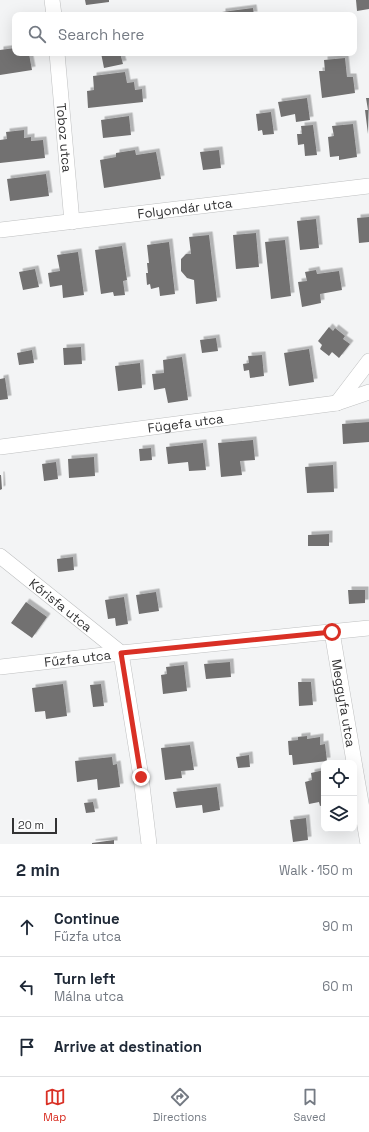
<!DOCTYPE html>
<meta charset="utf-8">
<style>
body{margin:0;font-family:"Space Grotesk",sans-serif;background:#f6f6f7;color:#1f2937}
.controls{position:absolute;right:12px;bottom:12px;display:grid;overflow:hidden;border-radius:8px;box-shadow:0 4px 16px #0002}
.controls button{width:36px;height:36px;display:grid;place-items:center;padding:0;border:0;border-bottom:1px solid #e0e1e3;background:#fff;color:#1f2937;font:20px sans-serif}
.scale{position:absolute;left:12px;bottom:10px;width:45px;box-sizing:border-box;padding-left:4px;border:2px solid #323233;border-top:0;font-size:11px;line-height:14px;white-space:nowrap;color:#323233;-webkit-text-stroke:3px #fff;paint-order:stroke}
.stop{position:absolute;width:12px;height:12px;margin:-9px;border:3px solid #d93025;border-radius:50%;background:#fff}
.stop.end{background:#d93025;border-color:#fff;box-shadow:0 1px 4px #0008}
.list{margin:0;padding:0;list-style:none}
h2{display:flex;justify-content:space-between;align-items:center;height:52px;margin:0;padding:0 16px;font-size:17px}
h2 small{font-size:13px;font-weight:400;color:#747a83}
.list li{display:grid;grid-template-columns:26px 1fr auto;gap:12px;align-items:center;box-sizing:border-box;height:60px;padding:0 16px;border-top:1px solid #e0e1e3}
.list b{display:block;font-size:15px;white-space:nowrap}
.list p{margin:0;font-size:13px;white-space:nowrap;color:#747a83}
.list em{font-size:13px;font-style:normal;color:#747a83}
.icon{flex:none;width:22px;height:22px;fill:none;stroke:currentColor;stroke-width:2;stroke-linecap:round;stroke-linejoin:round}
.map{position:relative;flex:none;width:369px;height:844px;overflow:hidden}
.search{position:absolute;background:#fff;box-shadow:0 4px 16px #0002;left:12px;right:12px;top:12px;height:44px;display:flex;align-items:center;gap:10px;box-sizing:border-box;padding:0 14px;border-radius:8px;color:#747a83;font-size:15px}
.sheet{height:232px;background:#fff}
nav{display:flex;justify-content:space-around;align-items:center;box-sizing:border-box;height:56px;border-top:1px solid #e0e1e3;background:#fff;font-size:11px;color:#747a83}
nav a{display:grid;justify-items:center;gap:2px}
nav .on{color:#d93025}
.map>svg:first-child{display:block}
.building{fill:#727171;filter:url(#shadow)}
.lines{fill:none;stroke-linecap:round;stroke-linejoin:round}
.street-casing{stroke:#bfc0c1;stroke-width:16}
.street{stroke:#fff;stroke-width:15}
.route{stroke:#d93025;stroke-width:5}
.labels{text-anchor:middle;stroke-width:4;stroke-linejoin:round;paint-order:stroke}
.street-label{font-size:13px;fill:#323233;stroke:#fff}
</style>
<div class="map">
<svg width="369" height="844" viewBox="0 0 369 844">
<defs>
<filter id="shadow"><feDropShadow dx="3.5" dy="-3.5" stdDeviation="0" flood-color="#0004"/></filter>
</defs>
<rect width="100%" height="100%" fill="#f3f4f5"/>
<path class="building" d="M85,0h24v2l-23,3z
M356,0h13v9l-12,2z
M253,8l1,7h-32v-3z
M15,48v5h8l1,2 5,-1 3,16 -32,5v-25z
M101,53h19l3,11 -19,4z
M345,58l2,19h6l2,16 -33,5 -3,-27h6l-1,-11z
M125,72l2,11 7,-1 1,8 7,-1 1,13 -55,6 -1,-17 7,-1 -1,-14z
M307,98l3,22 -14,2 -1,-8 -14,3 -3,-15z
M366,98h3l-1,36 -3,-24h3z
M271,112l3,22 -11,1 -1,-5 -4,1 -2,-17z
M129,116l2,19 -28,3 -2,-18z
M353,124l4,33 -18,3v-4l-9,1 -2,-20 6,-1 -2,-10z
M313,125l4,30 -12,1 -1,-12 -6,1 -1,-11h5l-1,-8z
M24,130v8l7,-1v4l12,-1 2,18 -45,5v-23l7,-1 -1,-7z
M135,150l1,5 20,-3 5,27 -57,9 -4,-28 16,-3v-4z
M219,150l2,18 -18,2 -3,-18z
M46,174l3,22 -39,5 -3,-22z
M369,217v25l-10,1 -2,-25z
M316,219l3,29 -19,2 -3,-29z
M256,233l3,34 -23,2 -3,-34z
M209,235l8,66 -21,3 -2,-24 -7,-2 -6,-7v-12l5,-5h5l-2,-17z
M285,240l6,56 -20,3 -6,-57z
M169,242l6,52 -15,2 -1,-9 -8,2 -1,-5 -3,1 -1,-12h2l-1,-10h2l-2,-18z
M122,246l5,34 -4,1 2,14 -11,1 -1,-4 -12,2 -6,-44z
M78,252l6,43 -21,3 -1,-13 -12,2 -2,-14 12,-2 -3,-16z
M35,269l4,18 -16,3 -4,-18z
M316,270l1,4 22,-3 3,19 -22,4 1,9 -19,4 -4,-25 9,-1 -2,-9z
M329,327l4,4 2,-3 10,8 -2,3 7,5 -11,14 -7,-6 -3,4 -9,-7 2,-4 -4,-4z
M216,338l2,13 -16,2 -2,-13z
M81,347l1,17 -18,1 -1,-17z
M309,349l5,33 -25,4 -5,-33z
M32,350l2,13 -15,2 -2,-12z
M262,355l2,21 -14,2 -1,-8 -5,1 -1,-7 6,-1 -1,-7z
M182,357l6,43 -20,3 -3,-15 -11,2 -2,-16 12,-1 -1,-13z
M140,363l2,25 -24,3 -3,-25z
M5,378l3,21 -8,1v-21z
M369,422v20l-26,2 -1,-20z
M253,440l2,20 -15,1 2,14 -21,2 -3,-34z
M203,443l3,27 -17,1 -1,-9 -20,2 -2,-17z
M151,448l1,12 -12,1 -1,-12z
M94,457l1,19 -26,2 -1,-19z
M56,462l2,17 -14,2 -2,-17z
M333,465l1,27 -27,1 -2,-26z
M0,475h1l1,14 -2,1z
M329,534v12h-21v-11z
M73,557l1,13 -16,2 -1,-13z
M348,590h17v13l-16,1z
M156,592l3,19 -20,3 -3,-19z
M124,597l4,27 -12,2 -1,-8 -7,1 -3,-19z
M26,602l21,15 -15,21 -21,-15z
M230,662l1,15 -25,2 -2,-15z
M184,665l3,26 -24,3 -2,-19 6,-1 -1,-7z
M298,682h13l2,23 -14,1z
M63,684l4,32 -21,3 -1,-8 -10,1 -3,-24z
M101,684l3,22 -11,1 -3,-22z
M307,736v3l13,-2v8l5,-1 2,17 -34,4 -1,-10h-3l-1,-14 10,-1v-3z
M190,745l4,25 -13,1 1,7 -17,2 -4,-32z
M249,755l1,12 -12,1 -2,-11z
M112,757l1,8 4,-1 3,23 -22,3 -1,-11 -20,3 -2,-21z
M324,770v35l-4,1 -1,-4 -10,2 -4,-22 7,-2 -1,-7z
M217,787l3,23 -17,3 -1,-8 -26,3 -3,-16z
M93,802l2,10 -9,1 -2,-10z
M306,818l2,22 -15,2 -3,-22z
M114,840v4h-22v-1z"/>
<g class="lines">
<defs>
<g id="street">
<path d="M52,0l2,15"/>
<path id="s1" d="M57,53l15,169"/>
<path id="s2" d="M0,230l369,-44"/>
<path d="M337,403l32,-42"/>
<path id="s3" d="M0,447l337,-44 32,-11"/>
<path id="s4" d="M0,556l121,97 20,124 8,67"/>
<path id="s5" d="M332,632l36,212"/>
<path id="s6" d="M0,667l121,-14 248,-25"/>
</g>
</defs>
<use href="#street" class="street-casing"/>
<use href="#street" class="street"/>
</g>
<g class="lines">
<path class="route" d="M141,777l-20,-124 211,-21"/>
</g>
<g class="labels">
<g class="street-label">
<text dy="5" stroke="none"><textPath href="#s1" startOffset="85">Toboz utca</textPath></text>
<text dy="5" stroke="none"><textPath href="#s2" startOffset="186">Folyondár utca</textPath></text>
<text dy="5" stroke="none"><textPath href="#s3" startOffset="187">Fügefa utca</textPath></text>
<text dy="5" stroke="none"><textPath href="#s4" startOffset="78">Kőrisfa utca</textPath></text>
<text dy="5" stroke="none"><textPath href="#s6" startOffset="78">Fűzfa utca</textPath></text>
<text dy="5" stroke="none"><textPath href="#s5" startOffset="72">Meggyfa utca</textPath></text>
</g>
</g>
</svg>
<div class="controls">
<button><svg class="icon" aria-label="locate" viewBox="0 0 24 24"><circle cx="12" cy="12" r="6"/><path d="M12 2v4M12 18v4M2 12h4M18 12h4"/></svg></button>
<button><svg class="icon" aria-label="layers" viewBox="0 0 24 24"><path d="M12 4l9 5-9 5-9-5zM3 14l9 5 9-5"/></svg></button>
</div>
<div class="scale">20 m</div>
<div class="stop" style="left:332px;top:632px"></div>
<div class="stop end" style="left:141px;top:777px"></div>
<div class="search"><svg class="icon" aria-label="search" viewBox="0 0 24 24"><circle cx="10" cy="10" r="6"/><path d="M15 15l6 6"/></svg>Search here</div>
</div>
<section class="sheet">
<h2>2 min<small>Walk · 150 m</small></h2>
<ul class="list">
<li><svg class="icon" aria-label="ahead" viewBox="0 0 24 24"><path d="M12 20V5M6 11l6-6 6 6"/></svg><div><b>Continue</b><p>Fűzfa utca</p></div><em>90 m</em></li>
<li><svg class="icon" aria-label="left" viewBox="0 0 24 24"><path d="M17 20v-9H6M10 6l-5 5 5 5"/></svg><div><b>Turn left</b><p>Málna utca</p></div><em>60 m</em></li>
<li><svg class="icon" aria-label="arrive" viewBox="0 0 24 24"><path d="M6 21V4h12l-3 4 3 4H6"/></svg><div><b>Arrive at destination</b></div></li>
</ul>
</section>
<nav>
<a class="on"><svg class="icon" aria-label="map" viewBox="0 0 24 24"><path d="M3 6l6-2 6 2 6-2v14l-6 2-6-2-6 2zM9 4v14M15 6v14"/></svg>Map</a>
<a><svg class="icon" aria-label="directions" viewBox="0 0 24 24"><path d="M12 3l9 9-9 9-9-9zM9 14v-3h6M13 9l2 2-2 2"/></svg>Directions</a>
<a><svg class="icon" aria-label="saved" viewBox="0 0 24 24"><path d="M7 4h10v16l-5-4-5 4z"/></svg>Saved</a>
</nav>
